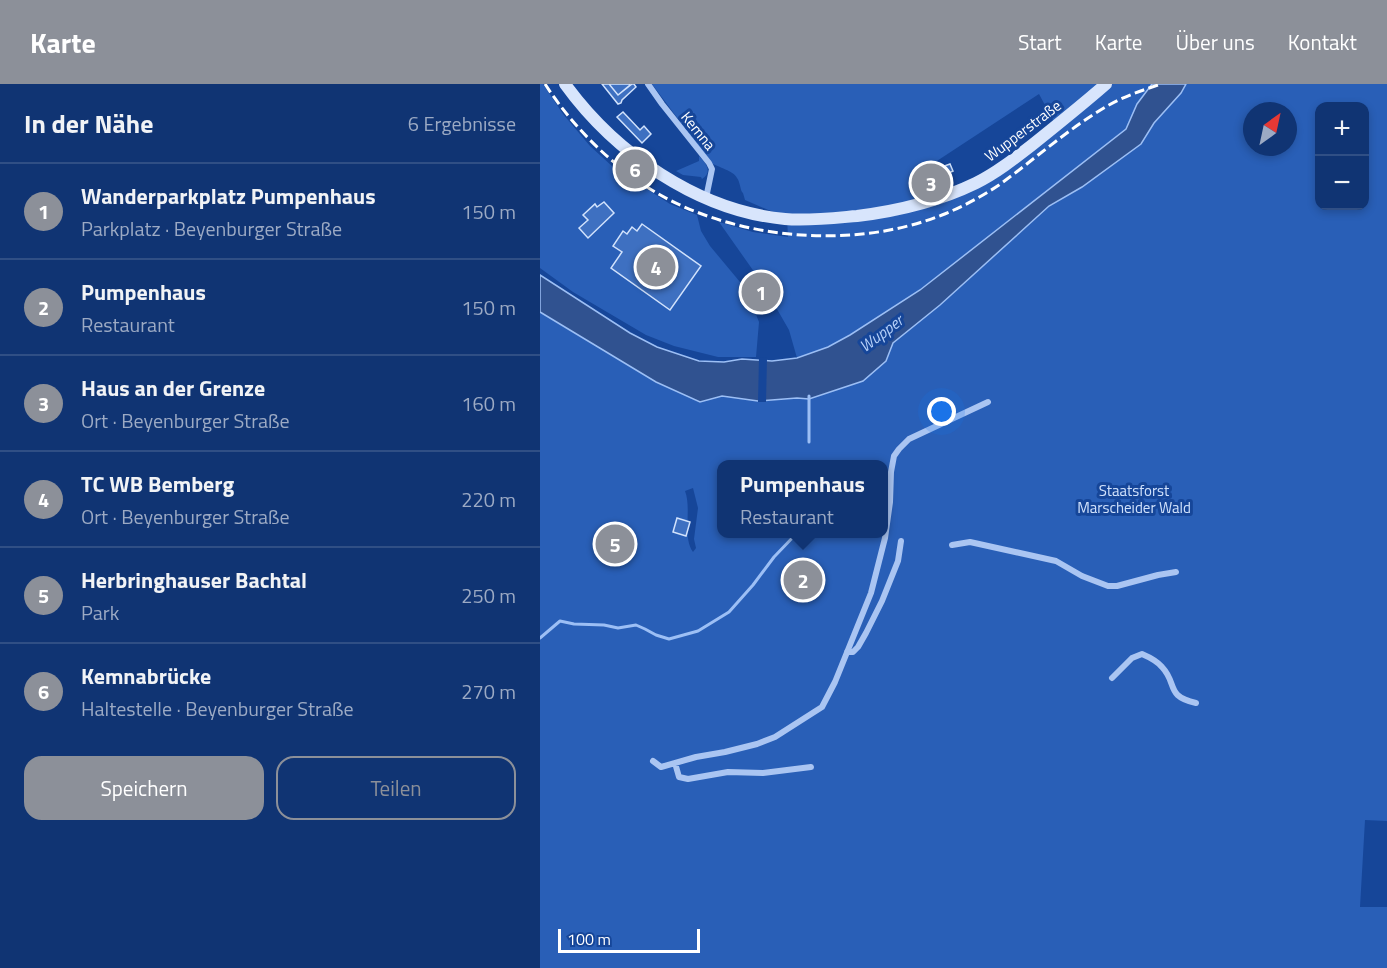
<!DOCTYPE html>
<html lang="de">
<meta charset="utf-8">
<style>
body{margin:0;font-family:"Titillium Web",sans-serif;background:#193c78;color:#f1f3f6}
.controls{position:absolute;right:18px;top:18px;display:grid;overflow:hidden;border-radius:12px;box-shadow:0 3px 9px #0003}
.controls button{width:54px;height:54px;display:grid;place-items:center;padding:0;border:0;border-bottom:2px solid #304f85;background:#103473;color:#f1f3f6;font:30px sans-serif}
.compass{position:absolute;left:703px;top:18px;width:54px;height:54px;border-radius:50%;background:#103473;box-shadow:0 3px 9px #0003;rotate:33deg}
.scale{position:absolute;left:18px;bottom:15px;width:142px;box-sizing:border-box;padding-left:6px;border:3px solid #fff;border-top:0;font-size:16px;line-height:21px;white-space:nowrap;color:#fff;-webkit-text-stroke:4px #164699;paint-order:stroke}
.you{position:absolute;left:402px;top:328px;width:21px;height:21px;margin:-15px;border:4px solid #fff;border-radius:50%;background:#1a73e8;box-shadow:0 0 0 9px #1a73e833}
.badge{display:grid;place-items:center;width:39px;height:39px;border-radius:50%;background:#8c9099;color:#fff;font-size:20px;font-weight:700}
.pin{position:absolute;translate:-50% -50%;border:3px solid #fff;box-shadow:0 2px 6px #0006}
.popup{position:absolute;left:177px;top:376px;width:171px;height:78px;box-sizing:border-box;display:grid;place-content:center;border-radius:12px;background:#103473;filter:drop-shadow(0 2px 4px #0005);font-size:20px;white-space:nowrap;color:#9caac4}
.popup b{font-size:22px;color:#f1f3f6}
.popup::after{content:'';position:absolute;left:50%;top:100%;margin-left:-12px;border:12px solid transparent;border-top-color:#103473}
.list{margin:0;padding:0;list-style:none}
h2{display:flex;justify-content:space-between;align-items:center;height:78px;margin:0;padding:0 24px;font-size:26px}
h2 small{font-size:20px;font-weight:400;color:#9caac4}
.list li{display:grid;grid-template-columns:39px 1fr auto;gap:18px;align-items:center;box-sizing:border-box;height:96px;padding:0 24px;border-top:2px solid #304f85}
.list b{display:block;font-size:22px;white-space:nowrap}
.list p{margin:0;font-size:20px;white-space:nowrap;color:#9caac4}
.list em{font-size:20px;font-style:normal;color:#9caac4}
.actions{display:flex;gap:12px;padding:18px 24px}
.actions a{flex:1;padding:14px 0;border:2px solid #8c9099;border-radius:18px;text-align:center;font-size:21px;color:#8c9099}
.actions .main{background:#8c9099;color:#fff}
.map{position:relative;flex:none;width:847px;height:884px;overflow:hidden}
header{display:flex;align-items:center;gap:36px;box-sizing:border-box;height:84px;padding:0 30px;background:#8c9099;color:#fff}
header strong{font-size:28px}
nav{display:flex;gap:33px;margin-inline-start:auto;font-size:21px}
main{display:flex}
aside{flex:1;background:#103473}
.map>svg:first-child{display:block}
.green{fill:#295fb7;fill-rule:evenodd}
.water{fill:#305290;stroke:#9cbff5;stroke-width:1.5}
.pier{fill:#164699}
.lines{fill:none;stroke-linecap:round;stroke-linejoin:round}
.stream{stroke:#9cbff5;stroke-width:3}
.building{fill:#3e70c1;stroke:#d1e2fc;stroke-width:1.5}
.street{stroke:#aac5f2;stroke-width:6}
.secondary{stroke:#d8e5fc;stroke-width:12}
.rail{stroke:#fff;stroke-width:3;stroke-dasharray:10 4.5;stroke-linecap:butt}
.labels{text-anchor:middle;stroke-width:6;stroke-linejoin:round;paint-order:stroke}
.street-label{font-size:15px;fill:#fff;stroke:#164699}
.park-label{font-size:15px;fill:#d1e2fc;stroke:#164699}
.water-label{font-size:16px;font-style:italic;fill:#b6d0f9;stroke:#164699}
</style>
<header>
<strong>Karte</strong>
<nav><a>Start</a><a>Karte</a><a>Über uns</a><a>Kontakt</a></nav>
</header>
<main>
<aside>
<h2>In der Nähe<small>6 Ergebnisse</small></h2>
<ul class="list">
<li><span class="badge">1</span><div><b>Wanderparkplatz Pumpenhaus</b><p>Parkplatz · Beyenburger Straße</p></div><em>150 m</em></li>
<li><span class="badge">2</span><div><b>Pumpenhaus</b><p>Restaurant</p></div><em>150 m</em></li>
<li><span class="badge">3</span><div><b>Haus an der Grenze</b><p>Ort · Beyenburger Straße</p></div><em>160 m</em></li>
<li><span class="badge">4</span><div><b>TC WB Bemberg</b><p>Ort · Beyenburger Straße</p></div><em>220 m</em></li>
<li><span class="badge">5</span><div><b>Herbringhauser Bachtal</b><p>Park</p></div><em>250 m</em></li>
<li><span class="badge">6</span><div><b>Kemnabrücke</b><p>Haltestelle · Beyenburger Straße</p></div><em>270 m</em></li>
</ul>
<div class="actions"><a class="main">Speichern</a><a>Teilen</a></div>
</aside>
<div class="map">
<svg width="847" height="884" viewBox="0 0 847 884">
<rect width="100%" height="100%" fill="#164699"/>
<path class="green" d="M0,0h3l20,30 27,32 23,21 57,37 27,11 4,16 9,15 35,42 6,14 8,20 -3,35h-38l-44,-11 -28,-11 -73,-43 -33,-24z
M112,0h500l-15,20 -11,25 -206,161 -70,45 -22,12 -31,11 -8,-28 -27,-47 -43,-61 34,10 35,5 -1,-19 -42,-18 -2,-7 -1,-1c-2,-4 -2,-10 -5,-14 -3,-7 -19,-11 -26,-15zM499,10l15,28 -72,53 -28,11 -33,12 -7,-22z
M646,0h201v737l-22,-1 -5,87h27v61h-847v-656l116,70 44,20 22,-6 36,5 39,-3 12,1 54,-18 23,-20 7,-18 47,-38 109,-99 33,-19 58,-43 14,-21 28,-31zM780,22h44v100h-44zM712,27h36v36h-36zM182,380h162v70h-162zM153,404l5,20 -4,31 2,9 -3,4c-11,-15 -1,-43 -8,-61z
M159,72c7,7 14,16 3,23l-1,-2 -18,-2 -7,-4 23,-10z"/>
<path class="water" d="M612,0h34l-5,9 -27,30 -13,21 -59,43 -33,19 -109,99 -47,38 -7,18 -23,20 -54,18 -12,-1 -39,3 -36,-5 -22,6 -44,-20 -116,-70v-37l90,58 27,14 42,14 25,1 18,-3 30,2 25,-3 31,-11 22,-12 70,-45 206,-161 11,-25z"/>
<path class="pier" d="M219,273l8,1 -1,44h-8z"/>
<g class="lines">
<path class="stream" d="M269,358v-46
M0,554l20,-17 14,3 30,1 14,3 18,-3 9,4 11,6 13,4 29,-8 31,-19 24,-27 21,-28 22,-23"/>
</g>
<path class="building" d="M62,0h7l9,11 14,-11h2l2,3 -14,13 -1,3 -3,1z
M69,0h20l1,1 -12,10z
M83,28l17,18 4,-4 7,8 -9,9 -25,-26z
M410,80l3,7 -11,5 -3,-8z
M398,89l5,14 -18,5 -4,-13z
M64,118l10,11 -26,25 -9,-10 9,-8 -5,-5 12,-11 2,3z
M102,140l59,42 -31,44 -59,-42 11,-16 -9,-6 10,-15 4,3 5,-7 5,4z
M137,434l13,4 -4,14 -13,-4z
M259,485l13,10 -2,2 2,2 -6,7 -14,-12z"/>
<g class="lines">
<path class="street" d="M108,0l14,20 47,59 3,6 -6,29
M412,461l18,-3 86,19 26,15 26,10h9l41,-11 18,-3
M307,568h6l5,-5 8,-14 16,-32 16,-40 3,-20
M572,594l20,-20 10,-4c7,3 15,7 20,13 16,17 3,29 34,36
M113,677l8,6 35,-10 29,-5 32,-8 18,-7 47,-30 13,-25 36,-89 14,-55 5,-36 1,-30 3,-16 5,-7 10,-10 79,-37
M135,679l4,14 9,2 40,-7 35,1 48,-6"/>
<path class="secondary" d="M25,0c50,69 133,127 220,135 24,2 49,-1 72,-3 41,-5 82,-15 119,-33 20,-10 38,-24 56,-38 25,-20 50,-40 74,-61"/>
<path class="rail" d="M5,0c28,43 66,81 110,108 82,48 199,58 287,23 20,-8 39,-18 57,-30 36,-26 70,-57 110,-80 16,-9 34,-15 52,-21"/>
</g>
<g class="labels">
<g class="street-label">
<text transform="translate(158 47) rotate(51)" y="5">Kemna</text>
<text transform="translate(483 47) rotate(-37)" y="5">Wupperstraße</text>
</g>
<g class="park-label">
<text x="594" y="412">Staatsforst<tspan x="594" dy="17">Marscheider Wald</tspan></text>
</g>
<g class="water-label">
<text transform="translate(341 249) rotate(-37)" y="6">Wupper</text>
</g>
</g>
</svg>
<div class="controls">
<button>+</button>
<button>−</button>
</div>
<svg class="compass" viewBox="-18 -18 36 36"><path d="M0-13l5 13h-10z" fill="#e53935"/><path d="M0 13l5-13h-10z" fill="#9caac4"/></svg>
<div class="scale">100 m</div>
<div class="you"></div>
<div class="pin badge" style="left:221px;top:208px">1</div>
<div class="pin badge" style="left:263px;top:496px">2</div>
<div class="popup"><b>Pumpenhaus</b>Restaurant</div>
<div class="pin badge" style="left:391px;top:99px">3</div>
<div class="pin badge" style="left:116px;top:183px">4</div>
<div class="pin badge" style="left:75px;top:460px">5</div>
<div class="pin badge" style="left:95px;top:85px">6</div>
</div>
</main>
